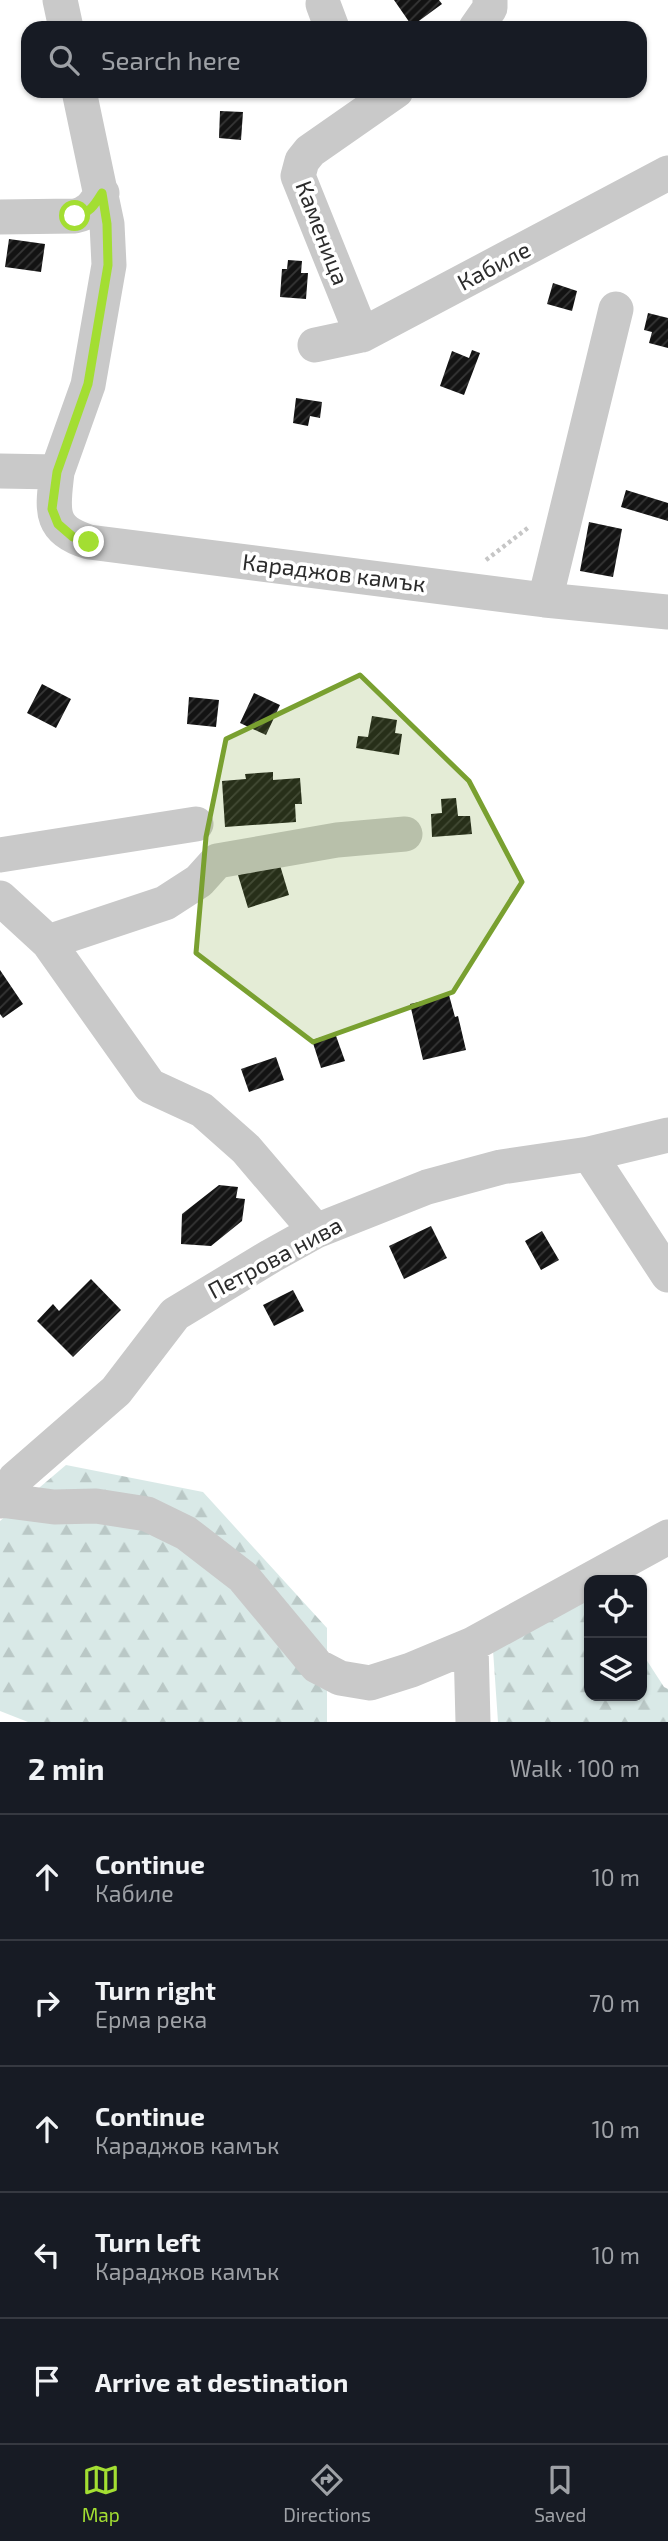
<!DOCTYPE html>
<meta charset="utf-8">
<style>
body{margin:0;font-family:"Exo 2",sans-serif;background:#20242c;color:#f1f3f6}
.controls{position:absolute;right:21px;bottom:21px;display:grid;overflow:hidden;border-radius:14px;box-shadow:0 2px 5px #0004}
.controls button{width:63px;height:63px;display:grid;place-items:center;padding:0;border:0;border-bottom:2px solid #363941;background:#171b24;color:#f1f3f6;font:35px sans-serif}
.stop{position:absolute;width:21px;height:21px;margin:-16px;border:5px solid #a3de32;border-radius:50%;background:#fff}
.stop.end{background:#a3de32;border-color:#fff;box-shadow:0 2px 7px #0008}
.list{margin:0;padding:0;list-style:none}
h2{display:flex;justify-content:space-between;align-items:center;height:91px;margin:0;padding:0 28px;font-size:30px}
h2 small{font-size:23px;font-weight:400;color:#9ea1a6}
.list li{display:grid;grid-template-columns:46px 1fr auto;gap:21px;align-items:center;box-sizing:border-box;height:126px;padding:0 28px;border-top:2px solid #363941}
.list b{display:block;font-size:26px;white-space:nowrap}
.list p{margin:0;font-size:23px;white-space:nowrap;color:#9ea1a6}
.list em{font-size:23px;font-style:normal;color:#9ea1a6}
.icon{flex:none;width:38px;height:38px;fill:none;stroke:currentColor;stroke-width:2;stroke-linecap:round;stroke-linejoin:round}
.map{position:relative;flex:none;width:668px;height:1722px;overflow:hidden}
.search{position:absolute;background:#171b24;box-shadow:0 2px 5px #0004;left:21px;right:21px;top:21px;height:77px;display:flex;align-items:center;gap:18px;box-sizing:border-box;padding:0 24px;border-radius:21px;color:#9ea1a6;font-size:26px}
.sheet{height:721px;background:#171b24}
nav{display:flex;justify-content:space-around;align-items:center;box-sizing:border-box;height:98px;border-top:2px solid #363941;background:#171b24;font-size:19px;color:#9ea1a6}
nav a{display:grid;justify-items:center;gap:4px}
nav .on{color:#a3de32}
.map>svg:first-child{display:block}
.forest{fill:url(#forest-firs)}
.building{fill:url(#building-hatch)}
.lines{fill:none;stroke-linecap:round;stroke-linejoin:round}
.path{stroke:#c6c6c6;stroke-width:4.5;stroke-dasharray:3.5 3.5;stroke-linecap:butt}
.minor{stroke:#c9c9c9;stroke-width:35}
.route{stroke:#a3de32;stroke-width:9}
.marked{fill:#79a030;fill-opacity:0.2;stroke:#79a030;stroke-width:5;stroke-linejoin:round}
.labels{text-anchor:middle;stroke-width:7;stroke-linejoin:round;paint-order:stroke}
.street-label{font-size:23px;fill:#2c2c2c;stroke:#fff}
</style>
<div class="map">
<svg width="668" height="1722" viewBox="0 0 668 1722">
<defs>
<pattern id="forest-firs" width="22" height="20" patternUnits="userSpaceOnUse" patternTransform="scale(1.75)"><rect width="22" height="20" fill="#d9e9e7"/><path d="M5 1l3.5 6h-7zM16 11l3.5 6h-7z" fill="#bac8c6"/></pattern>
<pattern id="building-hatch" width="6" height="6" patternUnits="userSpaceOnUse" patternTransform="scale(1.75)"><rect width="6" height="6" fill="#131313"/><path d="M-1 1l2-2M0 6l6-6M5 7l2-2" fill="none" stroke="#363636"/></pattern>
</defs>
<rect width="100%" height="100%" fill="#fff"/>
<path class="forest" d="M66,1465l137,27 124,136v94h-299l-28,-11v-190z
M589,1591v105h53v-43l22,34 4,2v33h-170l-5,-72z"/>
<path class="building" d="M394,0h45l3,4 -30,22z
M220,111l23,1 -2,28 -22,-2z
M9,239l36,5 -4,28 -36,-5z
M288,260l14,1 -1,12h7l-2,26 -26,-2 2,-28h5z
M553,283l24,8 -5,20 -25,-7z
M648,313l20,5v30l-19,-5 3,-11 -8,-2z
M472,350l8,3 -16,42 -24,-9 12,-35 17,7z
M296,398l26,4 -2,16 -10,-2 -2,10 -15,-3z
M626,490l42,13v18l-47,-14z
M589,522l33,7 -9,48 -33,-6z
M42,684l29,15 -15,29 -29,-15z
M254,693l26,12 -14,30 -26,-12z
M189,697l30,3 -3,27 -29,-3z
M372,716l25,4 -2,13 7,1 -3,21 -43,-7 2,-12 10,1z
M273,772v8l27,-2 2,26h-7l1,18 -71,5 -3,-46 24,-2 -1,-5z
M456,798l2,18h12l2,18 -40,3 -1,-23 11,-1 -1,-14z
M279,862l10,33 -41,13 -10,-33z
M0,970l23,34 -20,14 -3,-4z
M449,995l6,22 3,-1 8,34 -43,10 -13,-56z
M335,1033l10,28 -24,7 -9,-28z
M276,1057l8,23 -35,12 -8,-23z
M219,1185l19,2 -2,11 9,1 -3,22 -31,25 -30,-2 1,-30z
M431,1226l16,32 -43,21 -15,-33z
M542,1231l17,29 -18,10 -16,-29z
M91,1279l30,31 -48,47 -36,-36 16,-17 6,7z
M293,1290l11,21 -30,15 -11,-21z"/>
<g class="lines">
<path class="path" d="M486,560l43,-33"/>
<path class="minor" d="M60,0l6,28
M323,4l9,24
M476,28l14,-20v-8
M0,217l75,-1c14,-3 19,-10 27,-23
M362,335l-64,-159 4,-15 8,-10 86,-60
M315,345l47,-10 306,-162
M0,471l57,1 31,-87 21,-120 -2,-41 -28,-133
M57,472c-4,36 -10,58 32,70l456,58 123,12
M545,600l71,-291
M0,855l196,-31
M0,898l48,44 102,144 52,24 44,39 70,82
M48,942l117,-39 34,-22 18,-20 120,-21 68,-6
M589,1154l79,121
M1,1500l53,7 42,-1 51,8 39,19 57,44 74,89 23,12 30,5 41,-13 60,-25 197,-108
M0,1501l15,-22 101,-88 59,-77 96,-58 45,-25 111,-44 74,-20 88,-13 79,-19
M471,1645l2,77"/>
</g>
<g class="lines">
<path class="route" d="M75,216c15,-3 19,-10 27,-23l5,31 1,41 -20,119 -31,88 -5,37 6,15 15,13 16,5"/>
</g>
<path class="marked" d="M360,675l109,106 53,101 -69,110 -140,50 -117,-89 10,-116 20,-98z"/>
<g class="labels">
<g class="street-label">
<text transform="translate(322 233) rotate(69)" y="8">Каменица</text>
<text transform="translate(494 266) rotate(-28)" y="8">Кабиле</text>
<text transform="translate(334 573) rotate(7)" y="8">Караджов камък</text>
<text transform="translate(275 1258) rotate(-28)" y="8">Петрова нива</text>
</g>
</g>
</svg>
<div class="controls">
<button><svg class="icon" aria-label="locate" viewBox="0 0 24 24"><circle cx="12" cy="12" r="6"/><path d="M12 2v4M12 18v4M2 12h4M18 12h4"/></svg></button>
<button><svg class="icon" aria-label="layers" viewBox="0 0 24 24"><path d="M12 4l9 5-9 5-9-5zM3 14l9 5 9-5"/></svg></button>
</div>
<div class="stop" style="left:75px;top:216px"></div>
<div class="stop end" style="left:89px;top:542px"></div>
<div class="search"><svg class="icon" aria-label="search" viewBox="0 0 24 24"><circle cx="10" cy="10" r="6"/><path d="M15 15l6 6"/></svg>Search here</div>
</div>
<section class="sheet">
<h2>2 min<small>Walk · 100 m</small></h2>
<ul class="list">
<li><svg class="icon" aria-label="ahead" viewBox="0 0 24 24"><path d="M12 20V5M6 11l6-6 6 6"/></svg><div><b>Continue</b><p>Кабиле</p></div><em>10 m</em></li>
<li><svg class="icon" aria-label="right" viewBox="0 0 24 24"><path d="M7 20v-9h11M14 6l5 5-5 5"/></svg><div><b>Turn right</b><p>Ерма река</p></div><em>70 m</em></li>
<li><svg class="icon" aria-label="ahead" viewBox="0 0 24 24"><path d="M12 20V5M6 11l6-6 6 6"/></svg><div><b>Continue</b><p>Караджов камък</p></div><em>10 m</em></li>
<li><svg class="icon" aria-label="left" viewBox="0 0 24 24"><path d="M17 20v-9H6M10 6l-5 5 5 5"/></svg><div><b>Turn left</b><p>Караджов камък</p></div><em>10 m</em></li>
<li><svg class="icon" aria-label="arrive" viewBox="0 0 24 24"><path d="M6 21V4h12l-3 4 3 4H6"/></svg><div><b>Arrive at destination</b></div></li>
</ul>
</section>
<nav>
<a class="on"><svg class="icon" aria-label="map" viewBox="0 0 24 24"><path d="M3 6l6-2 6 2 6-2v14l-6 2-6-2-6 2zM9 4v14M15 6v14"/></svg>Map</a>
<a><svg class="icon" aria-label="directions" viewBox="0 0 24 24"><path d="M12 3l9 9-9 9-9-9zM9 14v-3h6M13 9l2 2-2 2"/></svg>Directions</a>
<a><svg class="icon" aria-label="saved" viewBox="0 0 24 24"><path d="M7 4h10v16l-5-4-5 4z"/></svg>Saved</a>
</nav>
